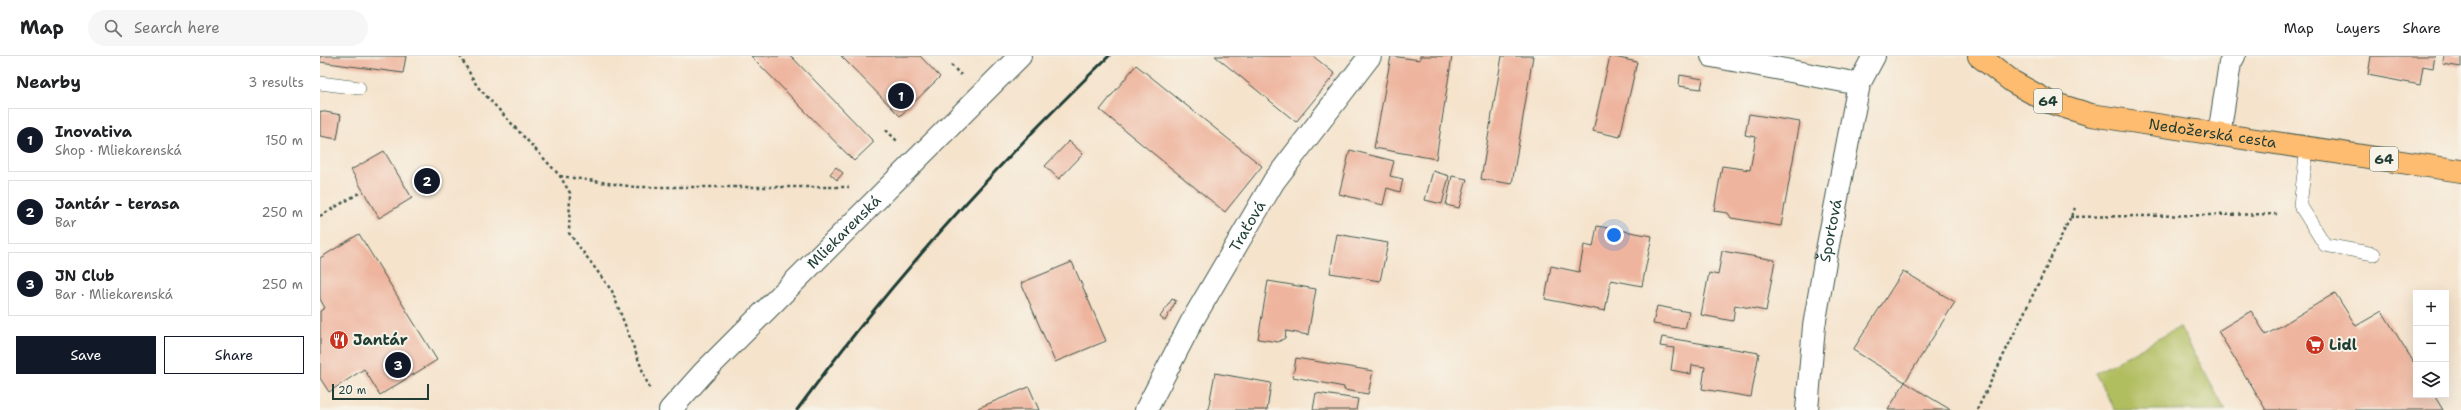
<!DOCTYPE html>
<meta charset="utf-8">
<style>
body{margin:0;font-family:"Shantell Sans",sans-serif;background:#f6f6f6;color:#202124}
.controls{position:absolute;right:12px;bottom:12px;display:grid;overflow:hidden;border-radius:0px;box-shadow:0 4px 16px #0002}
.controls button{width:36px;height:36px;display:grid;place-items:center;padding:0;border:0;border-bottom:1px solid #e0e0e0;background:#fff;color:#202124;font:20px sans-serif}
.scale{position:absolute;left:12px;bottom:10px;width:97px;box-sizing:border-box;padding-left:4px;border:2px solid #1f3d34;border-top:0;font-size:11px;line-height:14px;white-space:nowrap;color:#1f3d34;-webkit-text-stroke:3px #f7f3e8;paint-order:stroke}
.you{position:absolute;left:1294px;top:179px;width:14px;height:14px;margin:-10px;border:3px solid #fff;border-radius:50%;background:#1a73e8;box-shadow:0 0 0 6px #1a73e833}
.badge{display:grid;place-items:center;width:26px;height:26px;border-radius:50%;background:#111827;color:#fff;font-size:13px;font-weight:700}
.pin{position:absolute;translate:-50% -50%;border:2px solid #fff;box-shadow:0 1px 4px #0006}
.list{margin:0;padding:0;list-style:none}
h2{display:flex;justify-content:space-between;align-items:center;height:52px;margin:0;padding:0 16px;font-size:17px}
h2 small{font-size:13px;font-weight:400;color:#757577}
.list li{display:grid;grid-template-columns:26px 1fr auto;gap:12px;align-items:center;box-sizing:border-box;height:64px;margin:0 8px 8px;padding:0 8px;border:1px solid #e0e0e0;border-radius:0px}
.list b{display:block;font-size:15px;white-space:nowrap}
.list p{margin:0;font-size:13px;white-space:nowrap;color:#757577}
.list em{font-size:13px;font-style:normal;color:#757577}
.actions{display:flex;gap:8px;padding:12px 16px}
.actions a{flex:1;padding:9px 0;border:1px solid #111827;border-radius:0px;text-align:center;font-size:14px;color:#111827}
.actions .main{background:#111827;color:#fff}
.icon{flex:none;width:22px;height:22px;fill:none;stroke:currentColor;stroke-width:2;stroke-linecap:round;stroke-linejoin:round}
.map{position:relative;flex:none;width:2141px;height:354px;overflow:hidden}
header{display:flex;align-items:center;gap:24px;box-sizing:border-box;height:56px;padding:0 20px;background:#fff;border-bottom:1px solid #e0e0e0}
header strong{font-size:19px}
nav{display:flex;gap:22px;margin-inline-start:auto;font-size:14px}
.search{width:280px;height:36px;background:#f6f6f6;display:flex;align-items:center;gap:10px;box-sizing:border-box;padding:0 14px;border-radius:22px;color:#757577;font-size:15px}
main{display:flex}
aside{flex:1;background:#fff}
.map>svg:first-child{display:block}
.green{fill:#b1be60;stroke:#687e4a}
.building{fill:#eeb49d}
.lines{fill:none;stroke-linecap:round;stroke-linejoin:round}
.service-casing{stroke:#3f564b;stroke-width:14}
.minor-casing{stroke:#3f564b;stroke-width:24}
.primary-casing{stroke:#3f564b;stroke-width:24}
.path{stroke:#3f564b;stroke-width:2.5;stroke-dasharray:3 3;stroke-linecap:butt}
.service{stroke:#fff;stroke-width:13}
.minor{stroke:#fff;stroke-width:22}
.primary{stroke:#fdbc70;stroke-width:22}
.rail{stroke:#1f3d34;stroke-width:3}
.labels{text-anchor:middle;stroke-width:4;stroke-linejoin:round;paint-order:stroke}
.shield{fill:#f7f3e8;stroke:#60746a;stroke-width:1}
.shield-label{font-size:14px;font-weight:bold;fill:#1f3d34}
.street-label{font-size:15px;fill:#1f3d34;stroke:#f7f3e8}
.poi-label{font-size:15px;font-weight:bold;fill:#1f3d34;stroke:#f7f3e8;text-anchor:start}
</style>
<header>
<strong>Map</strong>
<div class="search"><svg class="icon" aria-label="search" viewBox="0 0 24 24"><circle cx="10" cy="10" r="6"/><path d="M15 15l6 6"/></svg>Search here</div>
<nav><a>Map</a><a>Layers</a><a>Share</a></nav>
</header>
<main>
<aside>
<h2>Nearby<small>3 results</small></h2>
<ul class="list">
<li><span class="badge">1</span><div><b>Inovativa</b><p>Shop · Mliekarenská</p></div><em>150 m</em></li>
<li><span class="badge">2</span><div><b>Jantár - terasa</b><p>Bar</p></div><em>250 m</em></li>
<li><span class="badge">3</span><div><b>JN Club</b><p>Bar · Mliekarenská</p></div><em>250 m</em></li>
</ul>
<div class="actions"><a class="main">Save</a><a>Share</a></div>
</aside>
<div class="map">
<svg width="2141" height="354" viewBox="0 0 2141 354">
<rect width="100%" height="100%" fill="#f7f3e8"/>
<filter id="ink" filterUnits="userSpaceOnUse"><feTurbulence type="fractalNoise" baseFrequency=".025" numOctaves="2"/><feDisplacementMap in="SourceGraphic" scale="8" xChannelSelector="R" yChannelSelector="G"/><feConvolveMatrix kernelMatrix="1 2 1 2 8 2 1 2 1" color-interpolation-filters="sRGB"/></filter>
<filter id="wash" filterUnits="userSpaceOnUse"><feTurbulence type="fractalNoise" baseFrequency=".012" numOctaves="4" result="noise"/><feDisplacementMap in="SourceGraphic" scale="16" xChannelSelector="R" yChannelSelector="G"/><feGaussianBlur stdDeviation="0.9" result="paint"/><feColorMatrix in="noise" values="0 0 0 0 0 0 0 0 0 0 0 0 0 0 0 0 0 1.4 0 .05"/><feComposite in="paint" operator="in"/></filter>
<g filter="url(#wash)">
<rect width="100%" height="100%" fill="#f5e3cc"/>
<path class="green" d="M1860,271l45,83h-110l-20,-37z"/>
<g id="blocks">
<path class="building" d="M0,0h86l-3,17 -83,-11z
M431,0h40l83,86 -20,19z
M521,0h79l20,21 -40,39z
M895,0h98l22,18 -39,48z
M1071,0l29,4v-4h32l-16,103 -62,-11z
M1182,0h31l-21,128 -31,-5z
M1290,0l27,6 -17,75 -27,-6z
M2051,0h64l-2,12 -10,-2 -3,19 -52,-10z
M2125,0h16v11l-18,-3z
M816,9l126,101 -37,46 -125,-102z
M1360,19l23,4 -2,10 -22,-3z
M0,55l21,4 -4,24 -17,-3z
M1429,58l51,8 -19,104 -50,-8 -3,-5 -14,-2 8,-45 28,4 6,-33 -11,-2z
M749,85l14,13 -24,25 -14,-13z
M1030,94l44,11 -4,15 13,3 -3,13 -13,-4 -4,17 -44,-11z
M64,95l28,47 -33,20 -28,-48z
M516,111l7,6 -6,7 -7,-6z
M1113,115l16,5 -7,28 -17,-4z
M1132,120l15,3 -8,29 -13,-3z
M1277,170l55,10 -10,50 -31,-6 -6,31 -60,-12 6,-33 28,6 5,-27 9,2z
M39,178l78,126 -57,35 -16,-26 -35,23 -9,-14v-67l5,-3 -5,-9v-41z
M1017,178l51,9 -8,38 -50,-8z
M1402,195l53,9 -9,51 -31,-6 -2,16 -32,-6 8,-42 9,2z
M752,206l34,79 -51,21 -34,-79z
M1583,215l52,31 -50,80 -52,-32z
M948,225l48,8 -8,46 -22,-4 -1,7 -7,4 -20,-3z
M2015,237l21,33 26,-15 34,55v29h18l9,15h-177l-48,-79 33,-20 15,24z
M852,243l4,2 -11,20 -5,-4z
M1337,250l32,6 -4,17 -32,-5z
M1342,281l97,16 -8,44 -49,-8 3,-22 -13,-2 -1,9 -20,-4 3,-22 -14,-2z
M976,302l77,13 -5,23 -24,-4v-3l-51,-10z
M895,317l56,10 -4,27h-59z
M1585,326l26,16 20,12h-63z
M709,331l10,23h-60l-1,-2z
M996,337l42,6 -2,11h-43z"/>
</g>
</g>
<g filter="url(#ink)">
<use href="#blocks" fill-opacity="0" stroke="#3f564b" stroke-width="1"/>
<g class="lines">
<defs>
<path id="service" d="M0,27l39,5
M1987,93l-7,56 25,40 49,9"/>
<g id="minor">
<path d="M1392,0l147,28"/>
<path d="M1899,79l11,-72 4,-7"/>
<path id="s1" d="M350,354l33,-37 317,-317"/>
<path id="s2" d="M826,354l46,-89 82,-140 96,-125"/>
<path id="s3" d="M1487,354l7,-84 13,-76 32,-166 15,-28"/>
</g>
<g id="primary">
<path id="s4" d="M1659,0l34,26 36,20 42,13 370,56"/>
</g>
</defs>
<use href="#service" class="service-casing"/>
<use href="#minor" class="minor-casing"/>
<use href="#primary" class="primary-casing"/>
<path class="path" d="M140,0l17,30 83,90 10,17 -1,40 43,58 38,99
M631,9l10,10
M566,74l11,11
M240,120l75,11h214
M0,160l41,-24
M1750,161l210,-3
M1657,354l98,-202"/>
<use href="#service" class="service"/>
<use href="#minor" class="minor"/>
<use href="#primary" class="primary"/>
<path class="rail" d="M477,354c92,-127 199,-245 312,-354"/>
</g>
</g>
<defs>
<symbol id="restaurant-disc" viewBox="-11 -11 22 22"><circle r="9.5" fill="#c8321e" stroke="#f7f3e8"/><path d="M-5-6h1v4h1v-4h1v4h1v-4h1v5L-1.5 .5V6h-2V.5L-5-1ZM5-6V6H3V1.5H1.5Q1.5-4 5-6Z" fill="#fff"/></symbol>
<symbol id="supermarket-disc" viewBox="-11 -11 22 22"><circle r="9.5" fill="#c8321e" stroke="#f7f3e8"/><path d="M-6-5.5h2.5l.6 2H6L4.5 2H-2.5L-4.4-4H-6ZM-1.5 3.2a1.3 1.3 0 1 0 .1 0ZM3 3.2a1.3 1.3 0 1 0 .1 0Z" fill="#fff"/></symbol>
</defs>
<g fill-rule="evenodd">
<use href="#restaurant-disc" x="8" y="273" width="22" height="22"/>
<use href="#supermarket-disc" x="1984" y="278" width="22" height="22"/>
</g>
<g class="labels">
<g class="shield">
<rect x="1714" y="33" width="28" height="24" rx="3"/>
<rect x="2050" y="91" width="28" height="24" rx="3"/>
</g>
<g class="shield-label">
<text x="1728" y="50">64</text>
<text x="2064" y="108">64</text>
</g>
<g class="street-label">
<text dy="5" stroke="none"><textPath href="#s4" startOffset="251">Nedožerská cesta</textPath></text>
<text dy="5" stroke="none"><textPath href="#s2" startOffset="210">Traťová</textPath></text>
<text dy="5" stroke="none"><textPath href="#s3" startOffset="181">Športová</textPath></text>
<text dy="5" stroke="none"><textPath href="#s1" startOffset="249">Mliekarenská</textPath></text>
</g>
<g class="poi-label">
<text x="33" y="289">Jantár</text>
<text x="2009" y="294">Lidl</text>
</g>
</g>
</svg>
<div class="controls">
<button>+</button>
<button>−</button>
<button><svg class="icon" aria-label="layers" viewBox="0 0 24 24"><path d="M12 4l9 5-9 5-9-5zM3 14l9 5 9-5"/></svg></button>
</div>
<div class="scale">20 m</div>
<div class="you"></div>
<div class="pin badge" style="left:581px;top:40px">1</div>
<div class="pin badge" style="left:107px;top:125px">2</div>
<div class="pin badge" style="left:78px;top:309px">3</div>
</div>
</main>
